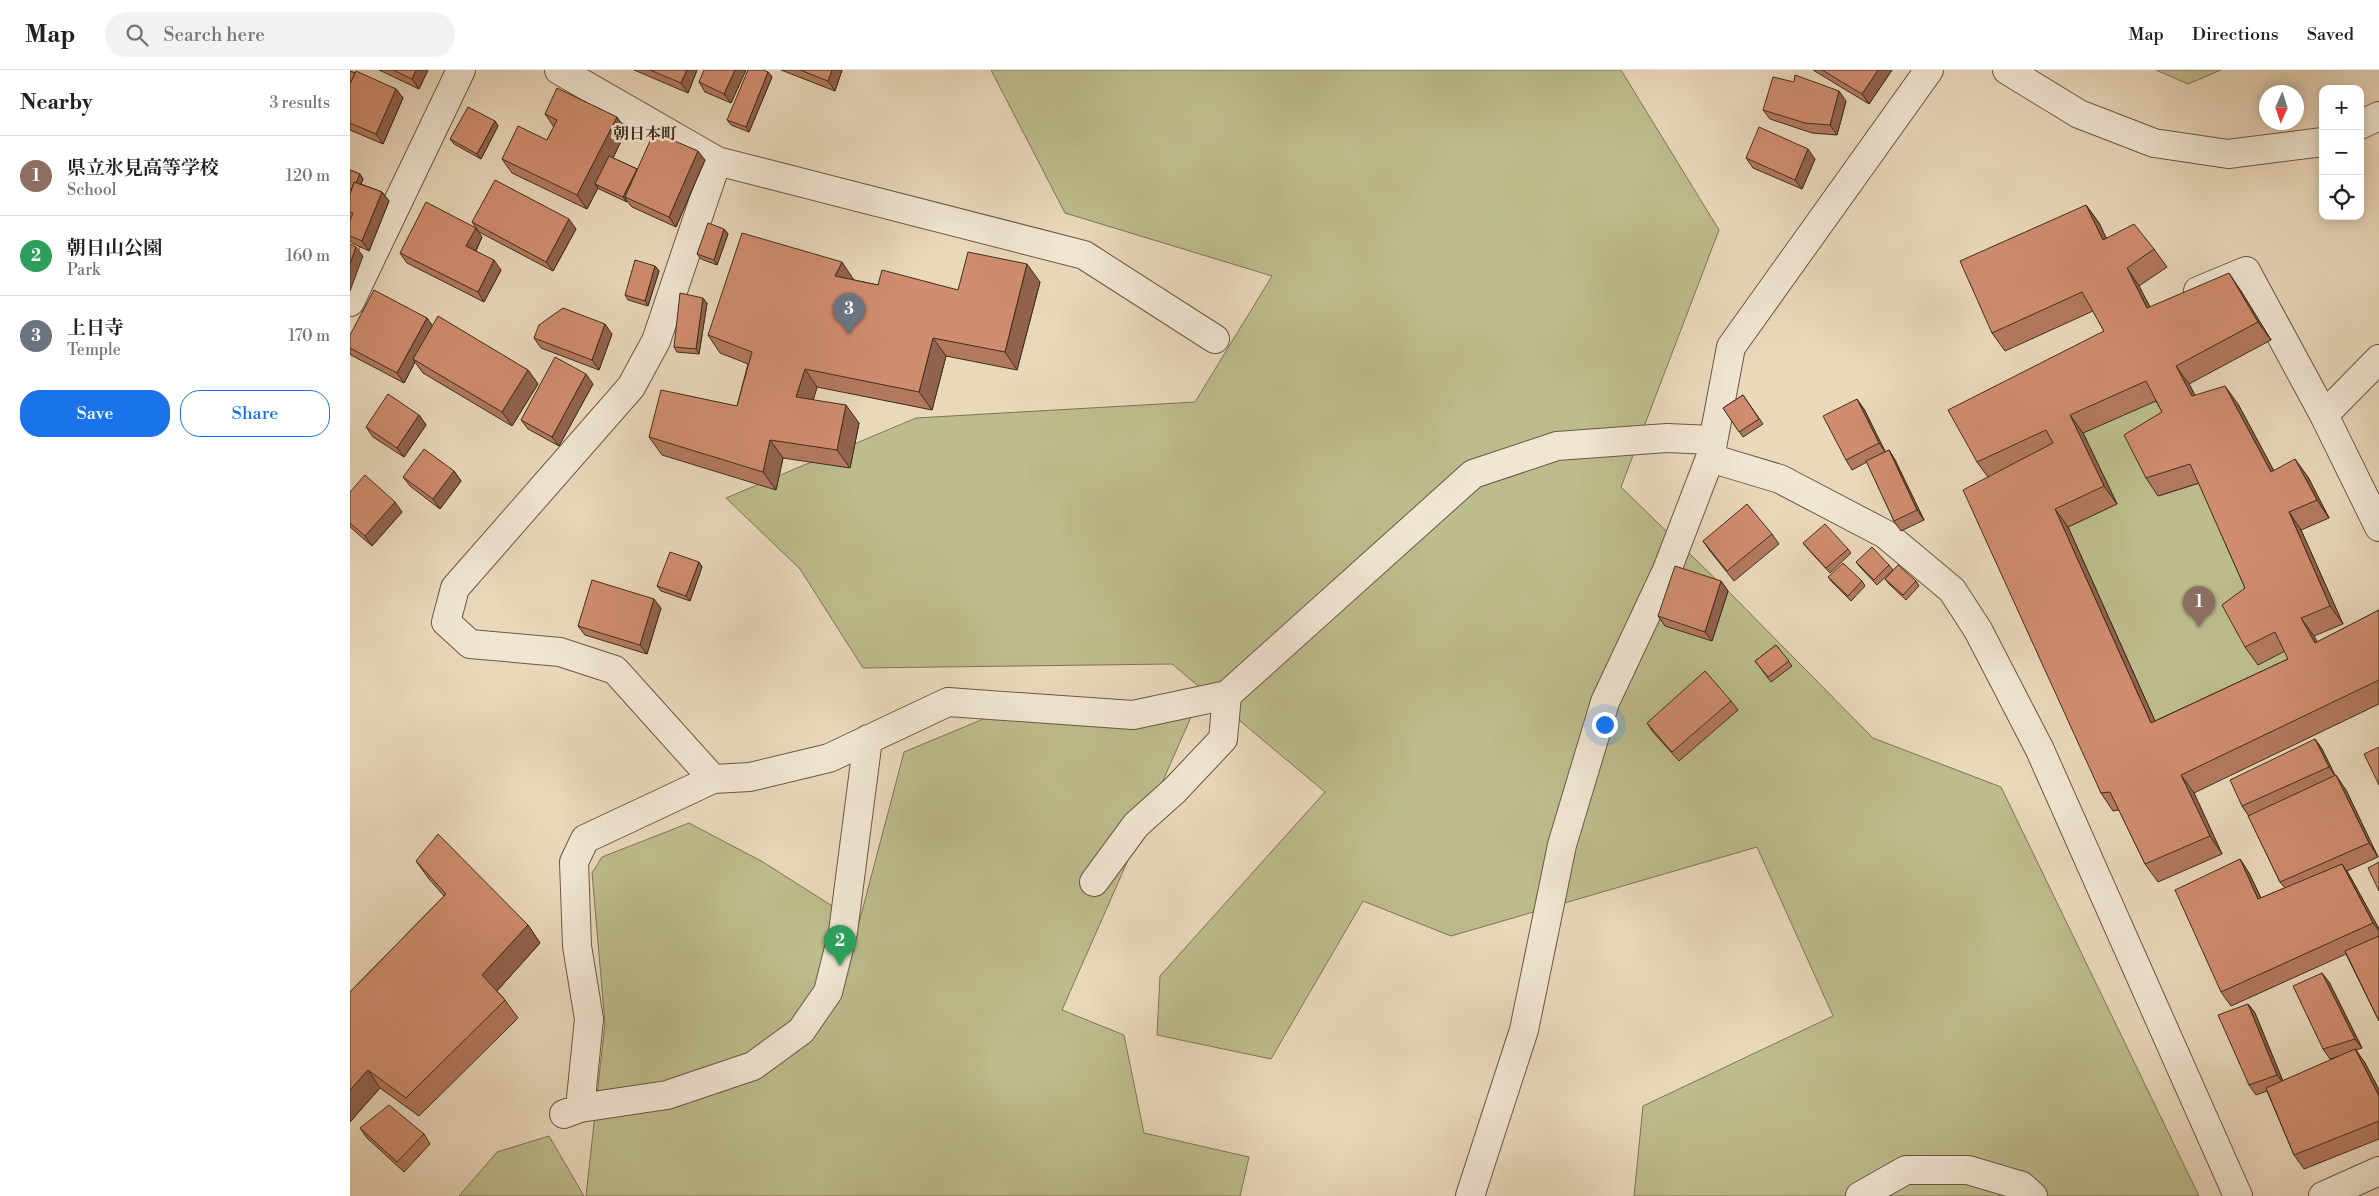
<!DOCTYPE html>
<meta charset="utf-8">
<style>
body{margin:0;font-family:"Libre Bodoni","Noto Serif JP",serif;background:#f2f2f2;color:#202124}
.controls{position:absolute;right:15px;top:15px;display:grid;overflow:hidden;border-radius:10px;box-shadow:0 2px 12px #0003}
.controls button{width:45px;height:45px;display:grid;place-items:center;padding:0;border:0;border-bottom:1px solid #e0e0e0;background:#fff;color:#202124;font:25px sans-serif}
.compass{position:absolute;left:1909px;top:15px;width:45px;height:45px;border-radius:50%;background:#fff;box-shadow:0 2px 12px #0003;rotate:183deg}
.you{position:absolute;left:1254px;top:654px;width:18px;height:18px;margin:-12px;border:4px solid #fff;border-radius:50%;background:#1a73e8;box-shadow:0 0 0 8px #1a73e833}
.badge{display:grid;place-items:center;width:32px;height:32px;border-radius:50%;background:#1a73e8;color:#fff;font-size:16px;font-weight:700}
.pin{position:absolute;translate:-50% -41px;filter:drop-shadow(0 1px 2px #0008)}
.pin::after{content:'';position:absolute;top:26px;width:18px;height:15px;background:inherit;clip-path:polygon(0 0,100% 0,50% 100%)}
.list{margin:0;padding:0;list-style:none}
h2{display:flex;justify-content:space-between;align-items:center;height:65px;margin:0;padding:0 20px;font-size:21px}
h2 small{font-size:16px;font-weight:400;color:#757577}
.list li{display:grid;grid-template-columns:32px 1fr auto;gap:15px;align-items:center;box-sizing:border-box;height:80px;padding:0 20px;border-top:1px solid #e0e0e0}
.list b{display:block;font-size:19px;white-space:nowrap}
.list p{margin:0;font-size:16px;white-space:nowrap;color:#757577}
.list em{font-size:16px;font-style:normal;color:#757577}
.actions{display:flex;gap:10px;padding:15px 20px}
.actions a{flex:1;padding:11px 0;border:1px solid #1a73e8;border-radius:20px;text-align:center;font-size:18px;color:#1a73e8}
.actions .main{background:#1a73e8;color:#fff}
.icon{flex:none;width:28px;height:28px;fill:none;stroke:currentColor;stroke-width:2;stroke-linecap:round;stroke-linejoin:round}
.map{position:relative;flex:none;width:2029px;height:1126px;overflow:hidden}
header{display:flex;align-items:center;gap:30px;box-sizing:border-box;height:70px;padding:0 25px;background:#fff;border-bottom:1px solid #e0e0e0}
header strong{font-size:24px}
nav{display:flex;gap:28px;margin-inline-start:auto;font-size:18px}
.search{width:350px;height:45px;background:#f2f2f2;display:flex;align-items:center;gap:12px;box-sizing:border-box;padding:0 18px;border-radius:28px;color:#757577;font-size:19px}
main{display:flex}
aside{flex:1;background:#fff}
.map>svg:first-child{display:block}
.green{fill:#bdbc8c;stroke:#7e7554}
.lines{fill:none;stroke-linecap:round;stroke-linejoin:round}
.minor-casing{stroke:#6a5844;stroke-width:30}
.minor{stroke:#f1e6d3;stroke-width:28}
.wall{fill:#b3795f;stroke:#402e1c;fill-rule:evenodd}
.shaded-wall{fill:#92634e;stroke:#402e1c}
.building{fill:#d08d6f;stroke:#402e1c;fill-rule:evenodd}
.labels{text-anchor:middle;stroke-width:5;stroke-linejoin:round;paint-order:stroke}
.neighbourhood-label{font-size:16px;font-weight:bold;fill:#402e1c;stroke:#f1e6d3}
</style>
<header>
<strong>Map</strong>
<div class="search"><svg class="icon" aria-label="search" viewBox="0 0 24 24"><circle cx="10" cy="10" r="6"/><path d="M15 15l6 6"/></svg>Search here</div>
<nav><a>Map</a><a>Directions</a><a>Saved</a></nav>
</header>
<main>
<aside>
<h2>Nearby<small>3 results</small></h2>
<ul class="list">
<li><span class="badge" style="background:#8d6e63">1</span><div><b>県立氷見高等学校</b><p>School</p></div><em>120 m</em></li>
<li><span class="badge" style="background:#2e9e5b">2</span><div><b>朝日山公園</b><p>Park</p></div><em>160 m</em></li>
<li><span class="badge" style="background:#6b7280">3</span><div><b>上日寺</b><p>Temple</p></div><em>170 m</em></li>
</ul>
<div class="actions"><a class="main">Save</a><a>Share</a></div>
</aside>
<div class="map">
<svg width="2029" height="1126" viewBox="0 0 2029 1126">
<rect width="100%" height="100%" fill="#ead8bb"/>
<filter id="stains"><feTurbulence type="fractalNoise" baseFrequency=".004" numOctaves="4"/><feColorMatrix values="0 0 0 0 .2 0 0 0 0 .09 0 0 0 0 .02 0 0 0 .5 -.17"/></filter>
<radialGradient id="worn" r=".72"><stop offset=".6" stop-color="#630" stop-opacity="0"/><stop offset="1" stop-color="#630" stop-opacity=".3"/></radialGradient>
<path class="green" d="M641,0h630l98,160 -98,257 107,104 145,147 128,49 198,409h-565l9,-90 190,-90 -76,-169 -306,89 -88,-35 -92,158 -114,-24 3,-59 165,-184 -153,-128 -309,4 -63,-99 -74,-71 190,-80 279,-16 77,-126 -207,-63z
M1806,0h65l-33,14z
M1809,329l16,31 -16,66 44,-14 98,195 -137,64 -96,-214 49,-23 -34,-71z
M638,647h203l-129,293 62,25 20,98 105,24 -9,39h-654l19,-173 -13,-150 10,-16 87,-34 74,39 96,61 45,-171z
M199,1066l35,60h-125l38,-44z"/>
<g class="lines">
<defs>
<path id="minor" d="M209,0l158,91 367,94 131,84
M1657,0l72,44 75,29 74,11 95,-12
M2010,55l19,-9
M367,91l-61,180 -25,46 -176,201 -9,34 24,22 90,8 55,18 98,109 37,-2 79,-19 119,-56 185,13 94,-20 246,-221 84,-28 110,-8 46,2
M1848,221l48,-20 78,144
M0,232l111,-232
M2029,289l-55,56 55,112
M1360,388l70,21 105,55 67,56 26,40 62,120 198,446
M744,812l42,-57 39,-35 48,-51 4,-44
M230,1038l87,-13 86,-29 48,-35 27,-39 15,-60 25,-193
M214,1044l16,-6 9,-89 -12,-73 -3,-84 11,-23 128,-60
M1120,1126l54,-166 38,-185 43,-143 62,-132 43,-112 21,-111 198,-277
M1510,1126l46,-26h62l54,16 11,10
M1973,1126l56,-25"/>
</defs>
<use href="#minor" class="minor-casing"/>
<use href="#minor" class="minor"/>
</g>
<path class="wall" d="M29,0h49l-9,19z
M284,0h63l-9,23z
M396,0l-15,33 -26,-11 -6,-10z
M431,0h61l-7,21z
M1463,0h79l-23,34z
M0,1l46,18 7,9 -20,46 -33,-14z
M418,2l4,5 -23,55 -18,-7 -4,-5z
M1496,31l-9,34 -25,-2 -42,-14 -7,-9z
M195,44l72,3 9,14 -13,27 24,11 68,-9 -29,67 -44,-20 -5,-6v1l-28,-13 -1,-1 -11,21 -75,-36 -10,-14 45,-19 7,-13z
M145,51l3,5 -17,33 -27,-15 -4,-5z
M1396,88l69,1 -13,30 -49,-21z
M0,100l10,4 3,5 -2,5 21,8 7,9 -20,50 -17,-8 -2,-2z
M1736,135l13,18 7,15 48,11 13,18 -28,19 11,21 91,-16 30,49 -82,44 6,11 43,9 36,67 34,6 21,41 -28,12 42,94 -29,12 3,6 62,-32v94l-185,89 28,61 -64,28 -13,-18 -26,-54 -6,1 -12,-18 -113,-316 -11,-15 127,-131 -11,-20 -88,40 -13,-18zM1806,331l6,11 -16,66 12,18 41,-13 46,105v59l13,18 27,-14 3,8 -133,62 -87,-194 49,-23 -34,-71z
M122,152l104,7 -23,42 -74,-39z
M374,159l4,5 -11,31 -16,-6 -4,-5z
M132,167l-6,14 25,19 -17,32 -77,-39 -7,-10z
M305,196l4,5 -11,35 -20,-6 -3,-5z
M504,210l24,5 80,5 82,-8 -23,88 -71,-14 -14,54 -115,-23 -4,13 46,23 -9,45 -67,-10 -7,32 -114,-35 -13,-18 88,-31 11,-42 -28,-11 -12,-18z
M357,233l-8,51 -22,-2 -3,-5z
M77,248l5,8 96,44 10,14 -26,42 -89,-53 -8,-11 -11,21 -53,-28 -1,-2v-18z
M262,264l-13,36 -58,-22 -7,-10z
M243,314l-34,62 -31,-17 -7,-9z
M1393,325l20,29 -20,13 -20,-29z
M1514,339l21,43 4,-2 6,10 29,60 -23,11 -7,-10 -27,-59 -15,8 -6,-10z
M69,345l7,10 -22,32 -31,-20 -7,-10z
M104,401l7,10 -21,28 -30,-23 -7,-9z
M0,422l52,20 -30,34 -22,-19z
M1422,464l7,10 -45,37 -24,-30 -7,-10z
M1453,473l45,6 3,4 -21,20 -23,-25z
M349,492l3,5 -12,34 -29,-10 -4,-5z
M1506,492l33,3 4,5 -16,15 -17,-18z
M1478,507l34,4 3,5 -14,15 -19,-19z
M1535,509l31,2 3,5 -13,14 -17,-16z
M1371,511l7,10 -16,50 -47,-15 -7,-10z
M311,538l-14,46 -62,-19 -7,-9z
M1426,575l16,21 -21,16 -16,-21z
M1381,631l7,9 -59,51 -26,-29 -6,-9z
M1965,669l7,10 13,27 11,14 32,67 -31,14 4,7 28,51v92l-33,-67 -115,52 -10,-14 19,-133 9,14 12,25 24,-10 -5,-6 -32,-67 -6,-9z
M66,791l112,64 12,18 -43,48 8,9 13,18 -99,98 -39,-28 -30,34v-130l94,-96 -15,-17z
M1979,912l33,66 -6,2 9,13 14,27v49l-75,30 -10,-14 -27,-64 -11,4 -7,-10 -1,-81 7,9 28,68 57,-25 -10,3 -7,-10z
M10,1058l64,6 6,10 -26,28 -37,-34z"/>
<path class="shaded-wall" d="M66,0h12l-9,19 -7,-10z
M337,0h10l-9,23 -7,-10z
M385,0h11l-15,33 -7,-9z
M482,0h10l-7,21 -7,-10z
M1528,0h14l-23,34 -7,-10z
M418,2l4,5 -23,55 -3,-5z
M46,19l7,9 -20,46 -7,-10z
M1489,21l7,10 -9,34 -7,-10z
M267,47l9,14 -27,55 -4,-2 3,4 -11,21 -10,-14z
M145,51l3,5 -17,33 -4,-5z
M1458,79l7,10 -13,30 -7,-9z
M348,81l7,9 -29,67 -7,-10z
M287,99l3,5 -15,23 2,4v1l-4,-5z
M10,104l3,5 -13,30v-13z
M32,122l7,9 -20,50 -7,-10z
M1736,135l13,18 17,35 -13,-18z
M219,149l7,10 -23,42 -7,-9z
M126,158l6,9 -9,19 -7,-10z
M374,159l4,5 -11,31 -3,-5z
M6,177l7,9 -13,35v-27z
M144,190l7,10 -17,32 -6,-10z
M492,192l12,18 -19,-4z
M677,194l13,18 -23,88 -12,-18z
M305,196l4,5 -11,35 -3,-5z
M1777,198l12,18 21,40 -13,-18z
M1879,203l12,18 30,49 -13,-18z
M353,228l4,5 -8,51 -3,-5z
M77,248l7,10 -21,31 2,3 -11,21 -7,-10z
M255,254l7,10 -13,36 -7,-10z
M583,268l13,18 -14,54 -13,-18z
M1826,296l13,18 16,30 -13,-18z
M455,299l12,18 -8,28 -13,-18z
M178,300l10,14 -26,42 -10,-14z
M236,304l7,10 -34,62 -7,-9z
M1875,316l13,18 46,86 -13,-18z
M1507,329l7,10 22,44 -7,-10z
M496,335l13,18 -9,45 -13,-18z
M69,345l7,10 -22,32 -7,-9z
M1720,345l13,18 34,71 -13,-18z
M420,370l13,18 -7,32 -13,-18z
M1539,380l6,10 29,60 -7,-10z
M1945,389l13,18 21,41 -12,-18z
M104,401l7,10 -21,28 -7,-10z
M45,432l7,10 -30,34 -7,-10z
M1705,439l13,18 96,214 -13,-18z
M1939,442l12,18 42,94 -13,-18z
M349,492l3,5 -12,34 -4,-5z
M1371,511l7,10 -16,50 -7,-9z
M304,529l7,9 -14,46 -7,-9z
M1951,548l13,18 14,25 -13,-18z
M1965,669l7,10 14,28 -7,-10z
M1831,705l13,18 28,61 -12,-18z
M1986,705l10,15 32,67 -9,-14z
M1890,789l9,14 19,40 -10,-14z
M1992,794l9,14 28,51v2l-6,-8z
M178,855l12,18 -45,50 -13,-18z
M1972,903l7,9 33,66 -7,-9z
M1898,934l7,9 29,71 -7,-9z
M2005,979l10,14 14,27v6z
M18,1000l12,18 -30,34v-32z"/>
<path class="building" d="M43,0h23l-4,9z
M300,0h37l-6,13z
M354,0h31l-11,24 -25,-12z
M398,0h15l5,2 -22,55 -19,-7z
M450,0h32l-4,11z
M1472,0h56l-16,24z
M0,1l5,2 -5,11z
M6,1l40,18 -20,45 -26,-11v-39z
M1445,5l44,16 -9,34 -25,-2 -42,-13 10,-33 21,5z
M207,18l60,29 -40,78 -75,-36 16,-33 29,14 10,-20 -12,-6z
M118,37l27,14 -18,33 -27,-15z
M1409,57l49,22 -13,31 -49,-22z
M304,62l44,19 -29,66 -44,-20z
M259,86l28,13 -14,28 -28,-13z
M0,100l10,4 -4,9 -2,-1 -4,12z
M145,110l74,39 -23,43 -74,-40z
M4,112l28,10 -20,49 -12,-5v-15l3,-8 -3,-1v-18z
M76,132l50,26 -10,18 28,14 -16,32 -78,-39z
M1736,135l17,35 31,-16 20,25 -27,19 20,40 82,-35 29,49 -82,44 16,30 33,-10 46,86 24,-13 22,41 -28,12 41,94 -29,12 14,25 64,-33v70l-198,95 29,61 -65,28 -35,-72 -9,1 -138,-303 90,-47 -7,-13 -69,32 -29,-52 156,-79 -22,-39 -90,41 -32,-72zM1796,311l16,31 -38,23 22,43 44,-14 55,124 -23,17 23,42 30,-15 13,27 -137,64 -96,-214 49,-23 -34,-71z
M358,153l16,6 -10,31 -17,-6z
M392,163l100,29 -7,14 43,9 4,-15 76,20 10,-38 59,12 -22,88 -72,-14 -14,54 -114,-23 -9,28 50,8 -9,45 -67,-10 -7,32 -114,-35 12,-47 76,16 15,-54 -44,-17z
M0,174l6,3 -6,17z
M285,190l20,6 -10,35 -20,-6z
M24,220l53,28 -30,55 -47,-25v-13z
M330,223l23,5 -7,51 -22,-2z
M213,238l42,16 -13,36 -58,-22 5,-13z
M88,246l90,54 -26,42 -89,-53z
M205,287l31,17 -34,63 -31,-17z
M38,324l31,21 -22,33 -31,-21z
M1393,325l16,24 -20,13 -16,-24z
M1507,329l22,44 -33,17 -23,-44z
M74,379l30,22 -21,28 -30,-22z
M1539,380l28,60 -23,11 -28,-60z
M15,405l30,27 -30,34 -15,-13v-31z
M1397,434l25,30 -45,37 -24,-30z
M1475,454l23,25 -22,19 -23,-25z
M1522,477l17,18 -15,15 -18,-18z
M320,482l29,10 -13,34 -29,-10z
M1493,493l19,18 -14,15 -20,-19z
M1548,495l18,16 -13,14 -18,-16z
M1325,496l46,15 -16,51 -47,-16z
M242,510l62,19 -14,46 -62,-19z
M1426,575l13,16 -21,16 -13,-16z
M1355,601l26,30 -59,51 -25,-29z
M1965,669l14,28 -87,39 -12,-26z
M2029,677v38l-15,-31z
M1986,705l33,68 -89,39 -32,-66z
M88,764l90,91 -46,50 23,25 -99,98 -38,-28 -18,20v-98l96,-98 -30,-33z
M1890,789l18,40 84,-35 31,59 -152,69 -46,-102z
M2029,792v29l-11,-23z
M2029,866v85l-34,-70z
M1972,903l33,66 -32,10 -30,-63z
M1898,934l29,71 -28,10 -31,-70z
M2005,979l24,47v25l-85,34 -28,-67z
M39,1035l35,29 -27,28 -37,-34z"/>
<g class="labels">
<g class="neighbourhood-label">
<text x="295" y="69">朝日本町</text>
</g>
</g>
<rect width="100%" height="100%" filter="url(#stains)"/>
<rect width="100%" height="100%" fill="url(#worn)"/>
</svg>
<div class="controls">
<button>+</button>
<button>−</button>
<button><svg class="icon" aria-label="locate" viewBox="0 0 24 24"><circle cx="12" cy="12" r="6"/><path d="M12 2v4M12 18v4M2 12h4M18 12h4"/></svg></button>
</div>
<svg class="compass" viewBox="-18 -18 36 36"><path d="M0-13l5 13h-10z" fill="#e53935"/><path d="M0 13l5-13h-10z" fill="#757577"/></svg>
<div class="you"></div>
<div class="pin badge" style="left:1849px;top:557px;background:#8d6e63">1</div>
<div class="pin badge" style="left:490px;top:896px;background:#2e9e5b">2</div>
<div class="pin badge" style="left:499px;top:264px;background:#6b7280">3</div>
</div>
</main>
